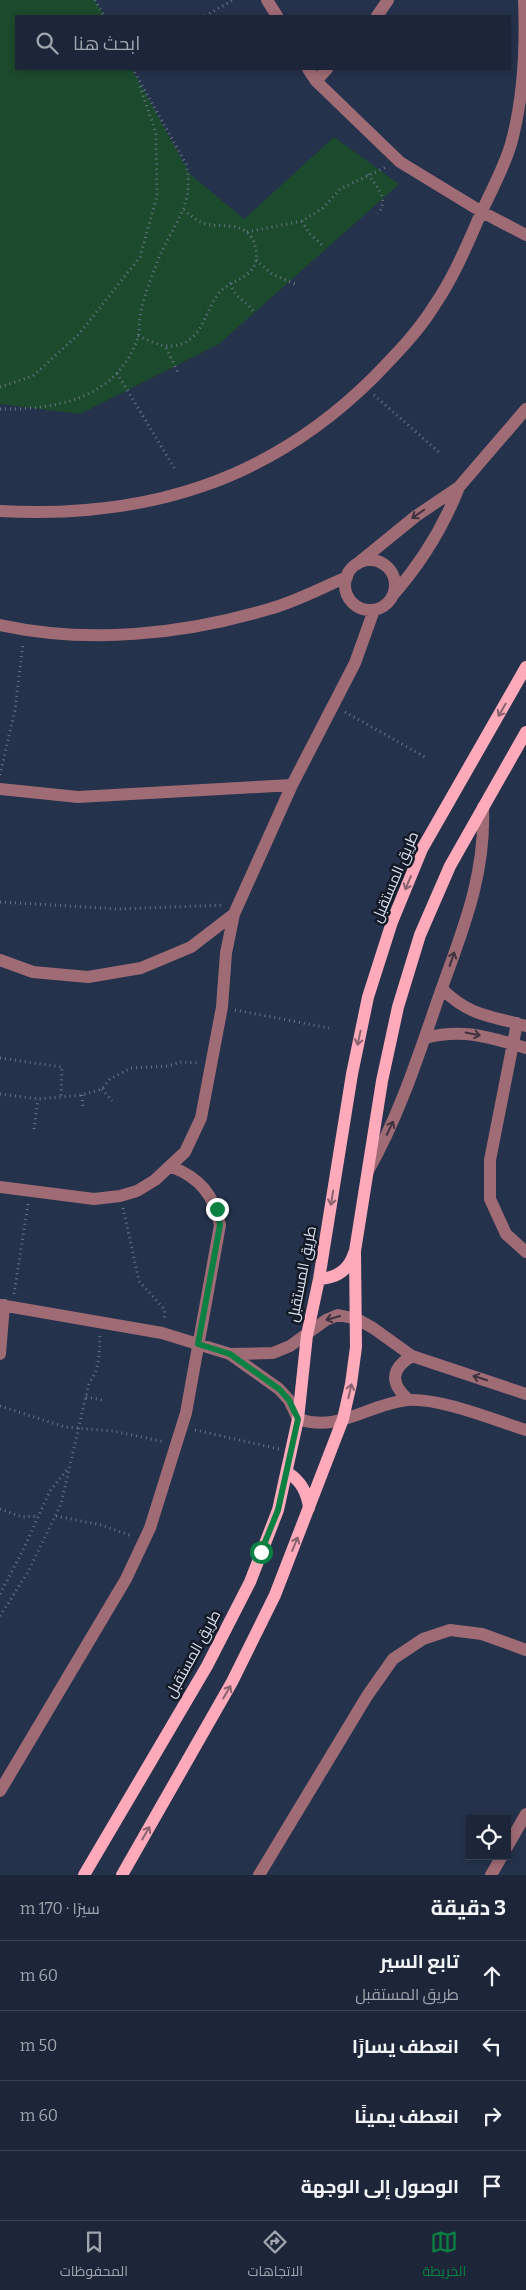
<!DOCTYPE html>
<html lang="ar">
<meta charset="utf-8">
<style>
body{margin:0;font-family:Bitter,Cairo,serif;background:#293243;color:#f1f3f6;direction:rtl}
.controls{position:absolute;right:15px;bottom:15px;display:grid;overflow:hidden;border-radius:0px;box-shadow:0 2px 8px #0003}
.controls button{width:45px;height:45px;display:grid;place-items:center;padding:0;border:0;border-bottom:1px solid #3a4353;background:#1c2638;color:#f1f3f6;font:25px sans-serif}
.stop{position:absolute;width:15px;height:15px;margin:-11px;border:4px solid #0b8043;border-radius:50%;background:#fff}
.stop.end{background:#0b8043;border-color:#fff;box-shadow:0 1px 5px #0008}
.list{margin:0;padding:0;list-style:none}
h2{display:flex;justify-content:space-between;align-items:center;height:65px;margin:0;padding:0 20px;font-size:21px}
h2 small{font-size:16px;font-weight:400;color:#a0a5ae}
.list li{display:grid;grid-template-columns:32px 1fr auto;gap:15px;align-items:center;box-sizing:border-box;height:70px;padding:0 20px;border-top:1px solid #3a4353}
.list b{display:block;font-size:19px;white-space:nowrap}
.list p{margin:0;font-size:16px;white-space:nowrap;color:#a0a5ae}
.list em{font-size:16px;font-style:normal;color:#a0a5ae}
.icon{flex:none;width:28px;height:28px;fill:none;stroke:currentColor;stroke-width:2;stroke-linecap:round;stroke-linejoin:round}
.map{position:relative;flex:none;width:526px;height:1875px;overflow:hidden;direction:ltr}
.search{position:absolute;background:#1c2638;box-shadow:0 2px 8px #0003;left:15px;right:15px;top:15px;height:55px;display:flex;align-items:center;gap:12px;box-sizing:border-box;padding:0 18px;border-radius:0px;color:#a0a5ae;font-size:19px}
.sheet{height:345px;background:#1c2638}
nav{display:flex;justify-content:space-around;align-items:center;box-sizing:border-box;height:70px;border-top:1px solid #3a4353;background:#1c2638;font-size:14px;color:#a0a5ae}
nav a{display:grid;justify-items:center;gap:2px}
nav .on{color:#0b8043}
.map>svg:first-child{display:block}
.green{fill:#1c4a2c}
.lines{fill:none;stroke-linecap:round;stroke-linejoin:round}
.path{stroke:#68748a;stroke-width:3;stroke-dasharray:1 4;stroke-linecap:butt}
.minor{stroke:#9f6b75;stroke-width:12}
.major{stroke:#feaaba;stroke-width:12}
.oneway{stroke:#3e323e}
.oneway2{stroke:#896270}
.route{stroke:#0b8043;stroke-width:6}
.labels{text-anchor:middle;stroke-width:5;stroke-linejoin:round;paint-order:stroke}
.street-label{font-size:15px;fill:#d8e1f1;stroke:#141a26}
</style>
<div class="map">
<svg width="526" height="1875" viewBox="0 0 526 1875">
<rect width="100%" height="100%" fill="#25324b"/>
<path class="green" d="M0,0h95l9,16h-88v53h116l58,105 54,45 90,-82 65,47 -180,160 -139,70 -80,-10z"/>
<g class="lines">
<path class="path" d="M95,0l9,16
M205,16l28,-16
M368,174c10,15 21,23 10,40
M302,221l7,12 14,13
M247,232l55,-11 21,-13 17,-19 46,-22
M256,260l16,14 23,10
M231,283c3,17 17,17 23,30
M138,336c15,6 28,14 44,8 23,-9 24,-39 40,-54 10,-10 27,-11 33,-26 3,-8 1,-19 -3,-26 -12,-18 -32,-9 -49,-15 -8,-3 -13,-8 -19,-13
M166,348l12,24
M117,373l59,98
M0,387l33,-11 46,-42 61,-77 17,-61 -1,-63 -17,-49
M374,395l67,59
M0,409c57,1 118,-11 138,-72 2,-9 1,-18 3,-27 4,-17 11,-34 17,-50 14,-35 38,-56 28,-96l-53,-95
M345,712l80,45
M0,775l15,-65 8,-67
M0,902l120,7 104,-4
M235,1010l94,18
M0,1058l62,9 -1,31
M102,1089l10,12
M0,1094l38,5 44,-4 20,-6 8,-10 21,-11 37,-2 12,-4 19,1
M82,1095l1,14
M34,1129l4,-30
M123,1208l16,73 26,29 -1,10
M14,1294l14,-90
M86,1397l16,3
M0,1406l65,21 48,4 52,11
M195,1430l84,19
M0,1509l22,8 15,-1
M56,1516l45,9 31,11
M0,1594l23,-44 27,-59 19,-24
M0,1616l28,-44 33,-68 28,-121c11,-15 10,-28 11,-47"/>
<path class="minor" d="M267,0l10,16
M377,16l11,-16
M308,69l8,12 84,81 82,50 44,23
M316,81l11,-12
M0,511c147,8 270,-30 375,-135 21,-22 43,-44 59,-70 20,-29 33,-61 47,-93 10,-22 23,-45 30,-69 13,-47 15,-95 13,-144
M345 585a25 25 0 1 1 50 0a25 25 0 1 1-50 0Z
M357,564l59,-48 43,-29 67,-78
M393,595c29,-33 50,-67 66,-108
M0,625c88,19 182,10 269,-16 26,-7 52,-21 78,-32
M0,789l78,8 214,-12
M0,960l33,12 55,5 53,-9 50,-21 43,-33
M442,989c29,28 47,26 84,37
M517,1023l-27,137v39l16,35 20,18
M425,1038c38,-10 64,-1 101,10
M368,1171c30,-53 49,-111 69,-169 23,-66 49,-123 46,-195
M0,1187l94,12 26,-3 17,-5 18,-11 30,-28 16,-34 21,-111 4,-54 8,-39 58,-129 63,-122 19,-53
M0,1305l162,28 68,21 49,35 10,11 9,19c41,14 70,-15 110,-19 33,-2 86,20 118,30
M0,1354l4,-49
M230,1354l43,-1 17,-7 36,-26 12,-5 19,4 16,9 39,28 114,38
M409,1400c-19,-16 -19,-31 3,-44
M0,1791l126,-212 24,-51 36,-115 34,-188c-6,-30 -20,-47 -48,-58
M507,1847l19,-33
M259,1875l108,-179 26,-37 30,-20 27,-9 32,4 44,16
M491,1875l11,-19"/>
<path class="major" d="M319,1279c18,-1 30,-9 35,-26
M287,1472c14,9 20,20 22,36
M84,1875l123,-209 43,-84 28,-72 20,-91 9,-84 12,-56 33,-205 16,-77 24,-75 30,-73 104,-182
M122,1875l110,-193 43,-87 68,-176 8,-35 5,-37 -1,-96 27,-170 16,-74 22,-72 30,-69 76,-134"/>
</g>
<defs><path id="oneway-shaft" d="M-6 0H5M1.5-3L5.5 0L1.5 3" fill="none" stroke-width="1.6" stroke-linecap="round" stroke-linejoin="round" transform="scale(1.25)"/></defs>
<g class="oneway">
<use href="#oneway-shaft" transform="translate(418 514) rotate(145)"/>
<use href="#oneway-shaft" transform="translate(452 959) rotate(-71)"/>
<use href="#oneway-shaft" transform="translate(473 1034) rotate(11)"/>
<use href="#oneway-shaft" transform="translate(390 1128) rotate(-64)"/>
<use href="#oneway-shaft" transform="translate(333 1318) rotate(164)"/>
<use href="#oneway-shaft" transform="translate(480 1378) rotate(-162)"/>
</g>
<g class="oneway2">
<use href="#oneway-shaft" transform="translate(502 710) rotate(120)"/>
<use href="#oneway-shaft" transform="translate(408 883) rotate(113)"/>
<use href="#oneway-shaft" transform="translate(359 1038) rotate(102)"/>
<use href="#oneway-shaft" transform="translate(332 1198) rotate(99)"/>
<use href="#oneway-shaft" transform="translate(350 1391) rotate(-77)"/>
<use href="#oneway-shaft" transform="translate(295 1544) rotate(-68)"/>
<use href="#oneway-shaft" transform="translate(227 1692) rotate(-60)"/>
<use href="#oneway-shaft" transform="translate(146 1833) rotate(-60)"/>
</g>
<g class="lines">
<path class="route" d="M217,1209l3,16 -22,119 32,10 49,35 10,11 9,19 -20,91 -17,42"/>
</g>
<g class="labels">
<g class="street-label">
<text transform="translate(395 877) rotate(-67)" y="5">طريق المستقبل</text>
<text transform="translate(302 1274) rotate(-79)" y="5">طريق المستقبل</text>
<text transform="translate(193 1654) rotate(-61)" y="5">طريق المستقبل</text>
</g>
</g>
</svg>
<div class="controls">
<button><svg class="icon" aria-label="locate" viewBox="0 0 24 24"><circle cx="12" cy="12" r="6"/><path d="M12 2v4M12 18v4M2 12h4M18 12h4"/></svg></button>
</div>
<div class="stop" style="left:261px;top:1552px"></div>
<div class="stop end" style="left:217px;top:1209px"></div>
<div class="search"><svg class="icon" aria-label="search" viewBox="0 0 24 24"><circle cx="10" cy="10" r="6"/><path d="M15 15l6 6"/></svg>ابحث هنا</div>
</div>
<section class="sheet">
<h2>3 دقيقة<small>سيرًا · 170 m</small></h2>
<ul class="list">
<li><svg class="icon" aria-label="ahead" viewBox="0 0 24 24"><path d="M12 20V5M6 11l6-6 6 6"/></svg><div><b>تابع السير</b><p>طريق المستقبل</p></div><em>60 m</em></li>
<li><svg class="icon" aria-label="left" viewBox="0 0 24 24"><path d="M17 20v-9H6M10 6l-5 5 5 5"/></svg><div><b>انعطف يسارًا</b></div><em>50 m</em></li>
<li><svg class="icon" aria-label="right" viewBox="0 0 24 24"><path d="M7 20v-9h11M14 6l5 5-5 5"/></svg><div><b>انعطف يمينًا</b></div><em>60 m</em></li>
<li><svg class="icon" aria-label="arrive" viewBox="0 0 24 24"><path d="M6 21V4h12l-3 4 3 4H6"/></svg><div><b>الوصول إلى الوجهة</b></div></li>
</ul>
</section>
<nav>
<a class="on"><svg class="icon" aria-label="map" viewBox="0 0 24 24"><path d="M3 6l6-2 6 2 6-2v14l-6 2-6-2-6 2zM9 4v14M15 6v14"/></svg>الخريطة</a>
<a><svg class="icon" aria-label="directions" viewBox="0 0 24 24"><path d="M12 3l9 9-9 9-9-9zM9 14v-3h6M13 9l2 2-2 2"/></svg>الاتجاهات</a>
<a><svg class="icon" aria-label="saved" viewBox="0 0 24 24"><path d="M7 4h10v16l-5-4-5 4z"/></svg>المحفوظات</a>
</nav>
